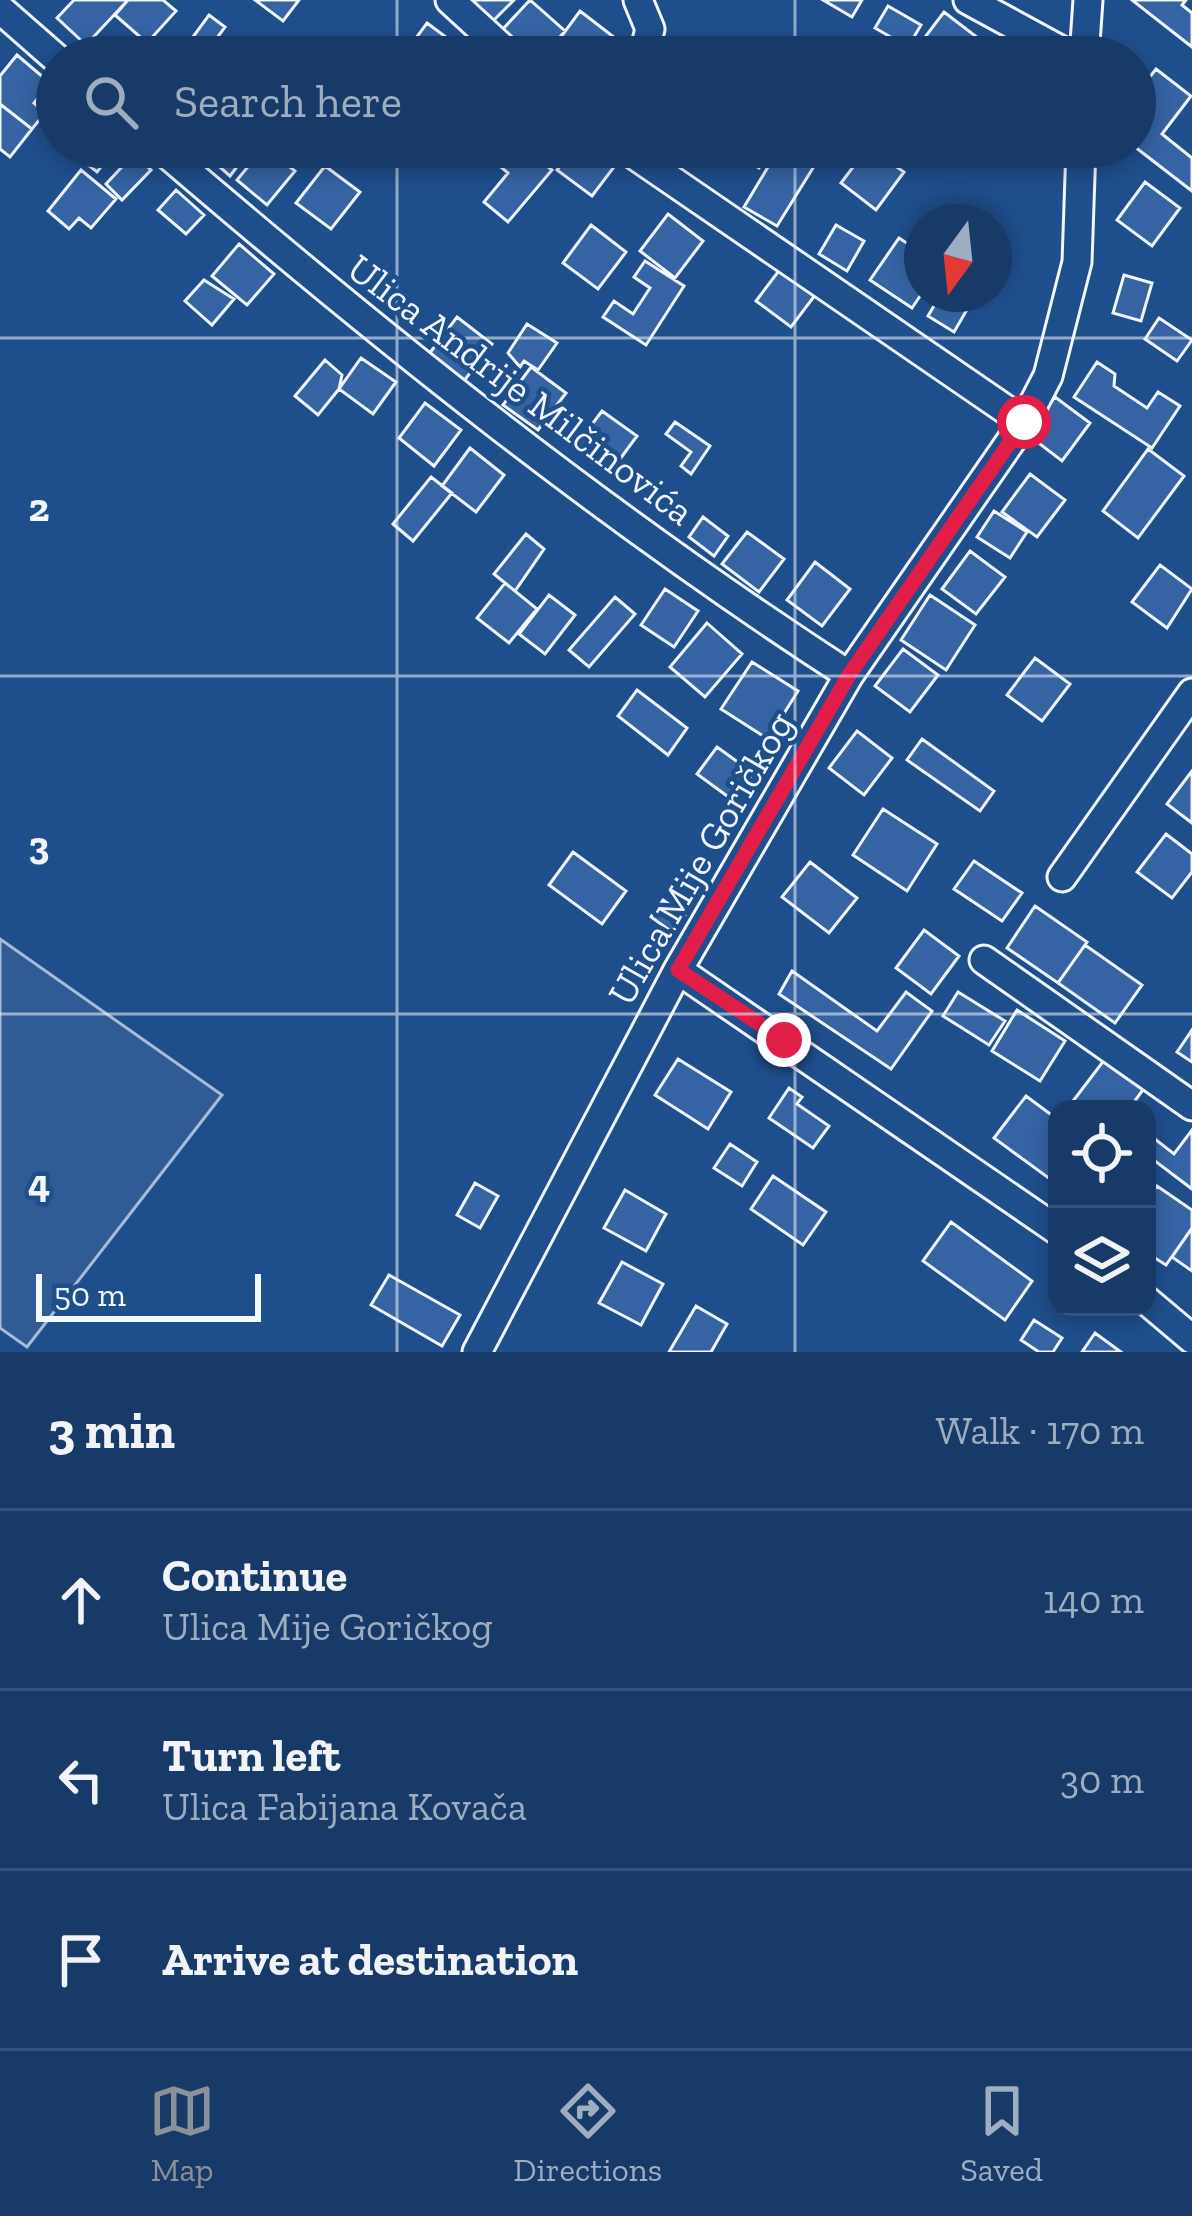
<!DOCTYPE html>
<meta charset="utf-8">
<style>
body{margin:0;font-family:"Zilla Slab",serif;background:#20416f;color:#f1f3f6}
.controls{position:absolute;right:36px;bottom:36px;display:grid;overflow:hidden;border-radius:24px;box-shadow:0 6px 18px #0003}
.controls button{width:108px;height:108px;display:grid;place-items:center;padding:0;border:0;border-bottom:3px solid #36547d;background:#173a69;color:#f1f3f6;font:60px sans-serif}
.compass{position:absolute;left:904px;top:204px;width:108px;height:108px;border-radius:50%;background:#173a69;box-shadow:0 6px 18px #0003;rotate:195deg}
.scale{position:absolute;left:36px;bottom:30px;width:225px;box-sizing:border-box;padding-left:12px;border:6px solid #f2f6ff;border-top:0;font-size:33px;line-height:42px;white-space:nowrap;color:#f2f6ff;-webkit-text-stroke:9px #1f4e8c;paint-order:stroke}
.stop{position:absolute;width:36px;height:36px;margin:-27px;border:9px solid #e11d48;border-radius:50%;background:#fff}
.stop.end{background:#e11d48;border-color:#fff;box-shadow:0 3px 12px #0008}
.list{margin:0;padding:0;list-style:none}
h2{display:flex;justify-content:space-between;align-items:center;height:156px;margin:0;padding:0 48px;font-size:51px}
h2 small{font-size:39px;font-weight:400;color:#9eadc0}
.list li{display:grid;grid-template-columns:78px 1fr auto;gap:36px;align-items:center;box-sizing:border-box;height:180px;padding:0 48px;border-top:3px solid #36547d}
.list b{display:block;font-size:45px;white-space:nowrap}
.list p{margin:0;font-size:39px;white-space:nowrap;color:#9eadc0}
.list em{font-size:39px;font-style:normal;color:#9eadc0}
.icon{flex:none;width:66px;height:66px;fill:none;stroke:currentColor;stroke-width:2;stroke-linecap:round;stroke-linejoin:round}
.map{position:relative;flex:none;width:1192px;height:1352px;overflow:hidden}
.search{position:absolute;background:#173a69;box-shadow:0 6px 18px #0003;left:36px;right:36px;top:36px;height:132px;display:flex;align-items:center;gap:30px;box-sizing:border-box;padding:0 42px;border-radius:66px;color:#9eadc0;font-size:45px}
.sheet{height:696px;background:#173a69}
nav{display:flex;justify-content:space-around;align-items:center;box-sizing:border-box;height:168px;border-top:3px solid #36547d;background:#173a69;font-size:33px;color:#9eadc0}
nav a{display:grid;justify-items:center;gap:6px}
nav .on{color:#8c9099}
.map>svg:first-child{display:block}
.built{fill:#305b95;stroke:#a8bbd7;stroke-width:3}
.building{fill:#3563a3;stroke:#f2f6ff;stroke-width:3}
.lines{fill:none;stroke-linecap:round;stroke-linejoin:round}
.street-casing{stroke:#f2f6ff;stroke-width:33}
.street{stroke:#1f4e8c;stroke-width:27}
.route{stroke:#e11d48;stroke-width:15}
.grid{fill:none;stroke:#f2f6ff;stroke-width:3;stroke-opacity:0.55}
.labels{text-anchor:middle;stroke-width:9;stroke-linejoin:round;paint-order:stroke}
.street-label{font-size:39px;fill:#f2f6ff;stroke:#1f4e8c}
.grid-label{font-size:39px;text-anchor:middle;font-weight:bold;fill:#f2f6ff;stroke:#1f4e8c;stroke-width:9;stroke-linejoin:round;paint-order:stroke}
</style>
<div class="map">
<svg width="1192" height="1352" viewBox="0 0 1192 1352">
<rect width="100%" height="100%" fill="#1f4e8c"/>
<path class="built" d="M0,939l222,156 -195,252 -27,-19z"/>
<path class="building" d="M74,0h54l-42,45 -29,-27z
M128,0h35l13,11 -29,32 -32,-28z
M255,0h44l-16,21z
M472,0h42l-21,21z
M530,0l35,31 -22,26h-11l-30,-27z
M823,0h39l-10,17z
M1132,0h54l-4,5 10,8v34z
M888,6l33,19 -13,22 -33,-19z
M580,11l35,27 -15,19h-37l-11,-8z
M944,12l34,26 -14,19h-37l-11,-8z
M209,15l16,12 -22,30 -16,-12z
M427,23l35,26 -6,8h-54z
M871,40l18,10 -4,7h-24z
M17,55l33,28 -16,20 11,10 -13,16 -32,-25v-28z
M1156,69l35,27 -29,38 30,24v33l-57,-44v-51z
M0,104l32,25 -22,28 -10,-8z
M66,147h51l-20,25z
M197,147h55l-22,29z
M264,147l31,24 -28,34 -30,-25z
M485,147h39l28,23 -44,52 -24,-20 24,-29 -26,-22z
M574,147h30l16,12 -28,37 -35,-26z
M725,147h47l-13,21z
M780,147h46l-49,79 -33,-19z
M868,147l36,25 -28,38 -35,-27z
M134,154l17,16 -29,30 -16,-16z
M325,166l35,26 -29,37 -35,-26z
M81,170l35,29 -25,29 -12,-10 -10,11 -21,-18z
M1145,182l35,26 -28,38 -35,-26z
M176,190l28,25 -18,19 -28,-24z
M668,214l35,27 -28,37 -35,-27z
M591,225l35,27 -28,37 -35,-26z
M836,225l28,16 -17,30 -28,-17z
M899,238l23,15v40l-10,15 -42,-28z
M239,244l35,30 -27,31 -35,-29z
M645,261l39,25 -38,59 -43,-28 11,-16 19,13 17,-26 -16,-11z
M784,264l35,26 -28,37 -35,-26z
M1124,275l28,8 -11,38 -28,-8z
M204,280l30,19 -22,26 -27,-24z
M941,294h35l-22,38 -26,-16z
M457,317l35,27 -28,37 -35,-27z
M1159,318l33,22 -15,21 -32,-22z
M527,324l30,19 -19,27 -14,-9 -4,6 -12,-14z
M361,358l35,24 -23,32 -34,-25z
M325,360l17,15 -3,14 -21,26 -23,-19z
M1097,362l18,12 -1,12 33,22 11,-16 22,14 -28,42 -78,-51z
M531,367l35,26 -28,37 -35,-25z
M1055,397l35,26 -28,38 -35,-27z
M425,403l36,27 -27,36 -35,-28z
M602,411l35,25 -28,38 -35,-26z
M675,422l35,24 -19,28 -10,-8 10,-14 -25,-18z
M470,448l34,27 -28,37 -34,-26z
M1148,449l36,27 -46,62 -35,-27z
M1030,474l35,26 -28,37 -35,-25z
M431,477l21,16 -39,48 -20,-17z
M994,511l33,21 -17,26 -33,-21z
M703,517l25,19 -14,20 -25,-19z
M747,532l37,27 -25,33 -37,-28z
M526,534l18,15 -29,42 -21,-17z
M970,551l35,26 -29,37 -34,-25z
M815,562l35,27 -28,37 -35,-26z
M1160,565l32,24 -25,39 -35,-26z
M505,583l32,26 -28,34 -32,-25z
M665,589l33,22 -24,36 -33,-22z
M549,595l26,20 -30,39 -26,-20z
M930,595l45,30 -29,45 -45,-30z
M615,597l20,17 -46,53 -20,-17z
M707,623l35,31 -37,43 -35,-30z
M903,649l35,26 -28,37 -35,-26z
M1035,658l35,26 -28,37 -35,-26z
M752,662l46,29 -30,48 -47,-30z
M637,690l50,38 -19,27 -50,-39z
M857,731l35,27 -28,37 -35,-27z
M922,739l72,52 -14,20 -73,-51z
M717,747l36,26 -19,28 -37,-27z
M1192,771v52l-25,-19z
M883,809l54,35 -30,47 -54,-36z
M1166,834l26,20v18l-20,26 -35,-26z
M573,852l53,39 -24,33 -53,-39z
M974,861l48,32 -20,28 -48,-32z
M810,862l47,36 -28,35 -47,-36z
M663,900l22,16 -13,16 -21,-15z
M1035,906l52,36 -29,41 -51,-35z
M924,930l35,26 -28,38 -35,-26z
M1085,945l57,40 -27,38 -57,-40z
M792,971l85,60 29,-39 26,19 -41,58 -112,-75z
M958,992l47,29 -16,24 -46,-29z
M1017,1010l48,31 -25,40 -48,-30z
M1192,1030v32l-15,-10z
M678,1059l53,33 -23,37 -53,-34z
M1105,1059l40,28 -16,22h-54l-5,-4z
M789,1088l13,9 -5,7 32,22 -16,22 -44,-30z
M1026,1096l31,23v50l-7,10 -56,-41z
M1192,1130v59l-45,-34 4,-19 23,18z
M730,1144l27,18 -15,24 -28,-18z
M773,1176l53,36 -23,33 -52,-36z
M475,1183l23,13 -18,32 -23,-13z
M1157,1186l35,24v18l-26,37 -19,-12v-53z
M625,1190l41,24 -20,37 -42,-23z
M951,1222l81,59 -27,39 -82,-59z
M1192,1228v43l-20,-14z
M622,1262l41,22 -22,41 -42,-22z
M389,1275l71,40 -18,31 -71,-41z
M696,1306l31,18 -16,28h-42z
M1034,1320l28,18 -9,14h-14l-18,-12z
M1095,1333l26,19h-39z"/>
<g class="lines">
<defs>
<path id="street" d="M450,0l62,57
M638,0l12,29 -7,28
M968,0l105,57
M0,9l57,50
M1084,57l4,-57
M159,147c221,190 446,370 690,528
M623,147l401,275
M1062,877l130,-184
M984,960l208,146
M678,970l379,260
M1147,1301l45,38
M477,1352l201,-382 171,-295 175,-253 24,-46 29,-114 4,-115"/>
</defs>
<use href="#street" class="street-casing"/>
<use href="#street" class="street"/>
</g>
<g class="lines">
<path class="route" d="M784,1040l-106,-70 171,-295 175,-253"/>
</g>
<path class="grid" d="M397,0v57M795,0v57M397,147v1205M795,147v1205M0,338h1192M0,676h1192M0,1014h1192"/>
<g class="labels">
<g class="street-label">
<text transform="translate(521 389) rotate(37)" y="14">Ulica Andrije Milčinovića</text>
<text transform="translate(700 858) rotate(-60)" y="14">Ulica Mije Goričkog</text>
</g>
</g>
<g class="grid-label">
<text x="39" y="521">2</text>
<text x="39" y="859">3</text>
<text x="39" y="1197">4</text>
</g>
</svg>
<div class="controls">
<button><svg class="icon" aria-label="locate" viewBox="0 0 24 24"><circle cx="12" cy="12" r="6"/><path d="M12 2v4M12 18v4M2 12h4M18 12h4"/></svg></button>
<button><svg class="icon" aria-label="layers" viewBox="0 0 24 24"><path d="M12 4l9 5-9 5-9-5zM3 14l9 5 9-5"/></svg></button>
</div>
<svg class="compass" viewBox="-18 -18 36 36"><path d="M0-13l5 13h-10z" fill="#e53935"/><path d="M0 13l5-13h-10z" fill="#9eadc0"/></svg>
<div class="scale">50 m</div>
<div class="stop" style="left:1024px;top:422px"></div>
<div class="stop end" style="left:784px;top:1040px"></div>
<div class="search"><svg class="icon" aria-label="search" viewBox="0 0 24 24"><circle cx="10" cy="10" r="6"/><path d="M15 15l6 6"/></svg>Search here</div>
</div>
<section class="sheet">
<h2>3 min<small>Walk · 170 m</small></h2>
<ul class="list">
<li><svg class="icon" aria-label="ahead" viewBox="0 0 24 24"><path d="M12 20V5M6 11l6-6 6 6"/></svg><div><b>Continue</b><p>Ulica Mije Goričkog</p></div><em>140 m</em></li>
<li><svg class="icon" aria-label="left" viewBox="0 0 24 24"><path d="M17 20v-9H6M10 6l-5 5 5 5"/></svg><div><b>Turn left</b><p>Ulica Fabijana Kovača</p></div><em>30 m</em></li>
<li><svg class="icon" aria-label="arrive" viewBox="0 0 24 24"><path d="M6 21V4h12l-3 4 3 4H6"/></svg><div><b>Arrive at destination</b></div></li>
</ul>
</section>
<nav>
<a class="on"><svg class="icon" aria-label="map" viewBox="0 0 24 24"><path d="M3 6l6-2 6 2 6-2v14l-6 2-6-2-6 2zM9 4v14M15 6v14"/></svg>Map</a>
<a><svg class="icon" aria-label="directions" viewBox="0 0 24 24"><path d="M12 3l9 9-9 9-9-9zM9 14v-3h6M13 9l2 2-2 2"/></svg>Directions</a>
<a><svg class="icon" aria-label="saved" viewBox="0 0 24 24"><path d="M7 4h10v16l-5-4-5 4z"/></svg>Saved</a>
</nav>
